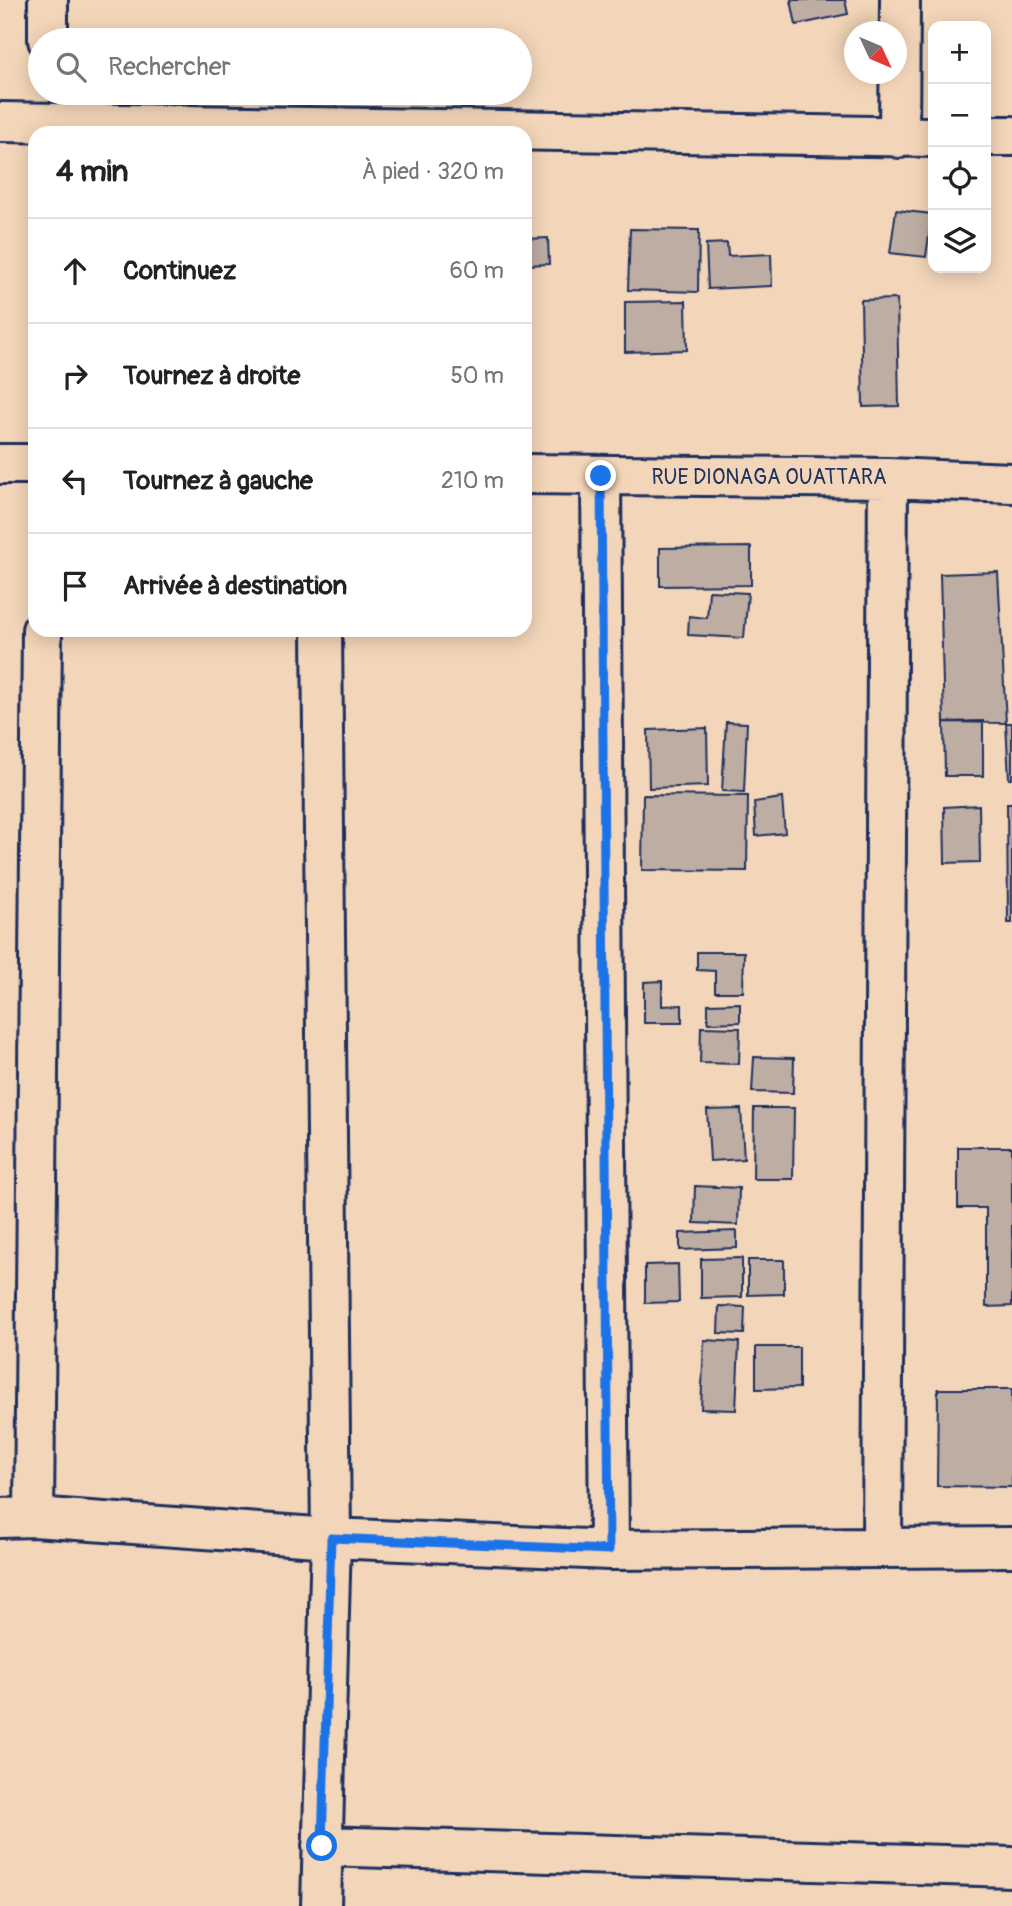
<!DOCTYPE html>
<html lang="fr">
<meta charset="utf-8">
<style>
body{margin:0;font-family:Pangolin,sans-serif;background:#f2f2f2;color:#222}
.controls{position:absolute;right:21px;top:21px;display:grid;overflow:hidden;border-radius:14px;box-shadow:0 4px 18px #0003}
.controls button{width:63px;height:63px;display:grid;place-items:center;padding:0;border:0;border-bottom:2px solid #e0e0e0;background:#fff;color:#222;font:35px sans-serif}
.compass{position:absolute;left:844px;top:21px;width:63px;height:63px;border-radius:50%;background:#fff;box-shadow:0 4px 18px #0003;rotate:134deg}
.stop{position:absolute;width:21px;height:21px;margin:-16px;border:5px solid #1a73e8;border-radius:50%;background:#fff}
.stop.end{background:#1a73e8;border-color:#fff;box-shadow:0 2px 7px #0008}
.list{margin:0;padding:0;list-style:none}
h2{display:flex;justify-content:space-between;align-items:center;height:91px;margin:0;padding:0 28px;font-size:30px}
h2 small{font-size:23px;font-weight:400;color:#767676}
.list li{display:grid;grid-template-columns:46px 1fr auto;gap:21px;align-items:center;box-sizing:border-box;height:105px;padding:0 28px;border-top:2px solid #e0e0e0}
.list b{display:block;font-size:26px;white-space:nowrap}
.list em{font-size:23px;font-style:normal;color:#767676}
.icon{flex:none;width:38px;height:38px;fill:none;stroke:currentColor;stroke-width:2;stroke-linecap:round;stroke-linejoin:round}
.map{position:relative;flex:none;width:1012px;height:1906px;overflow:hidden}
.search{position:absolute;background:#fff;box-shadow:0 4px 18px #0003;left:28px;top:28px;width:504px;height:77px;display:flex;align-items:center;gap:18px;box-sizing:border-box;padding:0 24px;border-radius:38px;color:#767676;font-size:26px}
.panel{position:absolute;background:#fff;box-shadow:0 4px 18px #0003;left:28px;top:126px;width:504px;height:511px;border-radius:21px}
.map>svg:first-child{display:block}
.building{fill:#beada3;stroke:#1b2f5e;stroke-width:2}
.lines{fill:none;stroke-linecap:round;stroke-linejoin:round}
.street-casing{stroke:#1b2f5e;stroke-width:44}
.street{stroke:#f3d6b9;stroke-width:38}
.route{stroke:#1a73e8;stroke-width:9}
.labels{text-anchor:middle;stroke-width:7;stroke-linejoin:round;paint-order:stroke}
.street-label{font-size:21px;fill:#1b2f5e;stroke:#f3d6b9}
</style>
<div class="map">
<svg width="1012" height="1906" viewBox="0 0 1012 1906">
<rect width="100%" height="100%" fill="#f3d6b9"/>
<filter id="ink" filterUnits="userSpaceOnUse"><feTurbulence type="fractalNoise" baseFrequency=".0143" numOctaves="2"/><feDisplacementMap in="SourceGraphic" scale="14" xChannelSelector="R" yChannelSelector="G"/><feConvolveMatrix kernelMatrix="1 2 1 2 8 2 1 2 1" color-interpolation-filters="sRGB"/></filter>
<g filter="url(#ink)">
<path class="building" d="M791,0h54l3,14 -52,11z
M896,210l36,4 -6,43 -36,-4z
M630,229l69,1 -1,62 -70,-2z
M548,238l1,26 -24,1v-26z
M727,243l1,13 43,-2 1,32 -64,3 -2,-45z
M897,299l2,107 -36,1 -2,-107z
M686,301l1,49 -62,2v-50z
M751,547v38l-91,1v-38z
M998,572l8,151 -62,-1 -4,-148z
M709,591l39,2 -4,45 -56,-3 1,-19 18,2z
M983,721v55h-38l-1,-54z
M726,722l21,1 -3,69 -22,-1z
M1006,723h6v56h-3z
M707,728l1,58 -59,2 -1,-58z
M643,795l105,1 -1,75 -105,-1z
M782,798l3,35 -29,3 -2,-34z
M1007,804h5v119h-4z
M979,805l1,57 -35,1 -1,-56z
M697,952h47l-1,40h-28v-21l-18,-1z
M662,981v25l20,-1v18h-38v-41z
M740,1003v19l-32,1v-19z
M701,1027l39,1 -1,36 -39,-1z
M754,1057l40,1 -1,35 -41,-1z
M754,1108h40l-1,71h-40z
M741,1109l3,50 -34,2 -3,-51z
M958,1147h54v159l-26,1v-99h-28z
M695,1186l44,2 -1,37 -44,-2z
M737,1231v17l-57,2v-17z
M742,1258v39l-41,1v-39z
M748,1260h36v34l-36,1z
M678,1264l1,38 -34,1v-38z
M719,1306l26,1 -1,27 -26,-1z
M704,1340l35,2 -3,68 -35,-1z
M756,1347h43v41l-43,1z
M938,1389h74v98l-75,-1z"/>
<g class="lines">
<defs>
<path id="street" d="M48,0v40
M0,122l933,15
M986,136h26
M899,138l1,-138
M0,464h35
M525,474l363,4 124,5
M601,476l8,1074
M34,1517l8,-887
M0,1518l34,-1 297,21 278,12 403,-3
M882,1548l6,-1070
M322,1846l690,21
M321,1906l10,-368 -9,-908"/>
</defs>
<use href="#street" class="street-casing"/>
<use href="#street" class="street"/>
</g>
</g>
<g class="lines" filter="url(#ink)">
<path class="route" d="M322,1846l9,-308 278,12 -8,-1074"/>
</g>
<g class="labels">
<g class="street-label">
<text x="769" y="484">RUE DIONAGA OUATTARA</text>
</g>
</g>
</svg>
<div class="controls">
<button>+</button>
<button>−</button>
<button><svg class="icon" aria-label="locate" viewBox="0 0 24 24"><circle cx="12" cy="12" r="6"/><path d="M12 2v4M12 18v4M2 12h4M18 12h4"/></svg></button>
<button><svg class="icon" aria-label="layers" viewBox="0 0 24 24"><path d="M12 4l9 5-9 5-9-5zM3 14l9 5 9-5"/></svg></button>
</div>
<svg class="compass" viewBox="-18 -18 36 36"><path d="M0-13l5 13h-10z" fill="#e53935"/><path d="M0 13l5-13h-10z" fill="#767676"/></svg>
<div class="stop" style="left:322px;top:1846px"></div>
<div class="stop end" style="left:601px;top:476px"></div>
<div class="search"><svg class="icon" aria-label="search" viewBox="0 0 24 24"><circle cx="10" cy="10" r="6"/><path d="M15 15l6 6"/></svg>Rechercher</div>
<section class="panel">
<h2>4 min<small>À pied · 320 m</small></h2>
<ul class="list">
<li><svg class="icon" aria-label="ahead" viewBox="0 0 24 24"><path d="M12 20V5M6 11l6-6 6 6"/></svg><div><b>Continuez</b></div><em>60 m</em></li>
<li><svg class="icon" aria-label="right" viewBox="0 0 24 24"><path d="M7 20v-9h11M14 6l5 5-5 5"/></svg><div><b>Tournez à droite</b></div><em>50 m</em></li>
<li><svg class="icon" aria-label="left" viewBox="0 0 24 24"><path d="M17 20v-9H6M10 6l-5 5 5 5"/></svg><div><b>Tournez à gauche</b></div><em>210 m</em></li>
<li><svg class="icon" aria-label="arrive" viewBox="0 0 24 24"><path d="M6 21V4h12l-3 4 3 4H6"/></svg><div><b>Arrivée à destination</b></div></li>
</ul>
</section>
</div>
